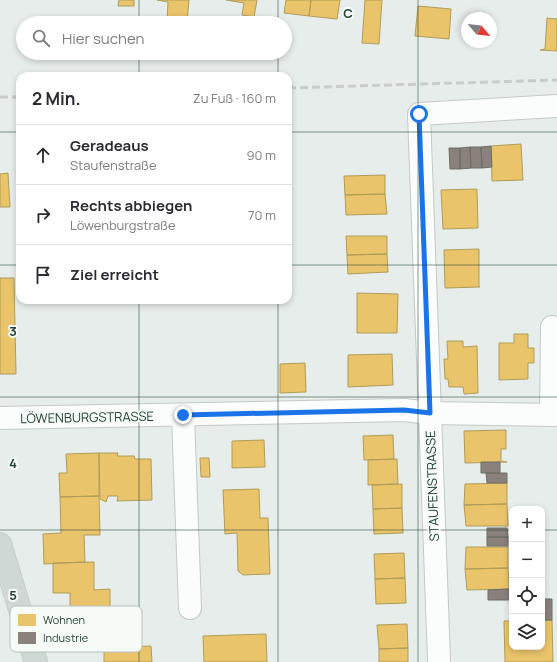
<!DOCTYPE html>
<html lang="de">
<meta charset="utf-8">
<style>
body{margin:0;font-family:Manrope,sans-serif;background:#f7f7f7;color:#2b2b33}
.controls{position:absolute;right:12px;bottom:12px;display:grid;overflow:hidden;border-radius:8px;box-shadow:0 2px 6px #0003}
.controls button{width:36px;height:36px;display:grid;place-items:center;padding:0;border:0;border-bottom:1px solid #e1e1e2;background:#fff;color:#2b2b33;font:20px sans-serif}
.compass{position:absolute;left:461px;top:12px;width:36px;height:36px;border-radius:50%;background:#fff;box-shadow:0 2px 6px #0003;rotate:118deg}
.stop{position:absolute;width:12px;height:12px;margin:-9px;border:3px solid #1a73e8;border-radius:50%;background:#fff}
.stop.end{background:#1a73e8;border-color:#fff;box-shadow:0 1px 4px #0008}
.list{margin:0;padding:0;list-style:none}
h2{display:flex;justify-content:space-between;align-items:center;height:52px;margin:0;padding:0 16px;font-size:17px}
h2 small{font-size:13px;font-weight:400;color:#7c7c81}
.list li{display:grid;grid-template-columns:26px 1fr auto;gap:12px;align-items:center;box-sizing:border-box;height:60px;padding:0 16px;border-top:1px solid #e1e1e2}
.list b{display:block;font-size:15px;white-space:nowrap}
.list p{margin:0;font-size:13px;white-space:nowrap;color:#7c7c81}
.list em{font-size:13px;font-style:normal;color:#7c7c81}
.icon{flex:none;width:22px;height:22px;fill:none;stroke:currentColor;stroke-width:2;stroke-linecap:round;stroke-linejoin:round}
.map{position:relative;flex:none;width:557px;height:662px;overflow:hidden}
.search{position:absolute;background:#fff;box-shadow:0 2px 6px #0003;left:16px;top:16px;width:276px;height:44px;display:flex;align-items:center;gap:10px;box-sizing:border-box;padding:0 14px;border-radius:22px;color:#7c7c81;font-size:15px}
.panel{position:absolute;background:#fff;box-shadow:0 2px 6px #0003;left:16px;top:72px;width:276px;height:232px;border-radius:12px}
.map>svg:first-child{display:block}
.homes{fill:#e9c46a;stroke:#ae9d5a}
.industry{fill:#8a817c;stroke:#6b6e67}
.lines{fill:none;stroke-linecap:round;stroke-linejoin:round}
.minor-casing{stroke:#c4cac7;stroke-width:24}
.major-casing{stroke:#c2ccc8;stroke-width:24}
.minor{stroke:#fbfcfc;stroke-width:22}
.major{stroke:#cfd8d4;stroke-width:22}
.rail{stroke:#c8cdcb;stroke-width:3;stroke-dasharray:8 4;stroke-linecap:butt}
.route{stroke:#1a73e8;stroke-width:5}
.grid{fill:none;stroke:#234235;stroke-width:1;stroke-opacity:0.55}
.labels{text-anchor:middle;stroke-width:4;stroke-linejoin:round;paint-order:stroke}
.street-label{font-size:13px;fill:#234235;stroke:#f6fbf8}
.key{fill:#f6fbf8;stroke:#b7c4be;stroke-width:1}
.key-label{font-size:11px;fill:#234235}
.grid-label{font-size:13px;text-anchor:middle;font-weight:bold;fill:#234235;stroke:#f6fbf8;stroke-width:4;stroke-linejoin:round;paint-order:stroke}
</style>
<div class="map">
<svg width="557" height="662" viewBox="0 0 557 662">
<rect width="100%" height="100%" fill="#e7edea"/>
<path class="homes" d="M119,0h15v6h-16z
M157,0h32l-2,22 -20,-1 1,-19z
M226,0h31l-3,17 -12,-2 2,-12z
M286,0h25l-2,16 -25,-3z
M311,0h29l-3,19 -28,-3z
M365,0h17l-3,44 -17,-1z
M418,6l33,3 -2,30 -34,-3z
M547,18l10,1v32l-17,-1 5,-1z
M521,144l2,36 -31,1 -1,-35z
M8,173l2,34h-10v-33z
M385,175v19l-40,1 -1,-19z
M477,189l1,39 -35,1 -2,-39z
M385,194l2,20 -41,1 -1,-20z
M346,236h41v18l-40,1z
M479,249v37l1,1 -35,1 -1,-38z
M387,254l1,18 -40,2 -1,-19z
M0,278h14l2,96h-16z
M357,293l41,1 -1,39h-40z
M514,334h14v14h6v15h-6v16l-29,1v-37h15z
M447,341h16v6l14,-1 1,47 -14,1 -1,-7h-14l-1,-8h-3l-1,-20h4z
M392,354l1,31 -45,2v-32z
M305,363l1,29 -26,1v-29z
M506,430v19h-5v12l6,1 -42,1 -1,-32z
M393,435l1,24 -30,1 -1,-24z
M264,440l1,27 -33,1v-27z
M99,453h19l-1,3h17l1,3h16l1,41 -35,1 1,-5h-10l-2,6 -6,-3z
M99,453v43l-39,1 -1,-24h8l-1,-19z
M200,458h9l1,19h-9z
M397,459l1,25 -30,1v-25z
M507,483v21l-43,1 1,-21z
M402,484v24l-29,1 -1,-24z
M259,489l1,29h8l2,56 -27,1 -5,-4 -1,-38 -12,1 -2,-44z
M99,496l1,39h-16l1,27 -41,2 -1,-30 18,-1 -1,-36z
M507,504l1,22h-42l-2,-21z
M402,508l1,25 -29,1 -1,-25z
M466,547h42v21l-43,1z
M404,553l1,25 -30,1 -1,-25z
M94,562v28l16,-1v39l-40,1v-36h-17v-30z
M508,568l1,21 -42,1 -2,-21z
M405,578l1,25 -30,1 -1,-25z
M542,620h10l1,42h-48l-1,-41h8v26h30z
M407,624l1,24 -29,1 -2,-24z
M266,634l1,28h-63l-1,-26z
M151,646l1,16h-48v-14z
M408,648v14h-29v-13z"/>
<path class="industry" d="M491,146l1,21 -10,1 -1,-21z
M470,147l1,21 -11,1v-21z
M470,147h11l1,21h-11z
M449,148h11v21h-10z
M481,462h19v11h-19z
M486,473h21v10h-20z
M487,528h20l1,9h-21z
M487,537h21v9h-21z
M509,589v11h-21v-10z
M542,599h10v21h-10z"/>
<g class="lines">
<defs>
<path id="minor" d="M183,415l7,193
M551,415l1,-88
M0,418l404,-8 26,3 127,2
M439,660l-20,-546 138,-8"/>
<path id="major" d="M0,544l36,118"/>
</defs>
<use href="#minor" class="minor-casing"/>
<use href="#major" class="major-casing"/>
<use href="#minor" class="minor"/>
<use href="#major" class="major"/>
<path class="rail" d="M288,88l269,-8
M0,97h20"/>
</g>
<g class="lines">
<path class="route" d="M183,415l221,-5 26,3 -11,-299"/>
</g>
<path class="grid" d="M139,0v23M278,0v23M418,0v662M139,53v23M278,53v23M0,132h20M288,132h269M0,265h20M288,265h269M139,300v362M278,300v362M0,397h557M0,530h512M542,530h15"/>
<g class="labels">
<g class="street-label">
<text transform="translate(87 417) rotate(-1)" y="5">LÖWENBURGSTRASSE</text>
<text transform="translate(432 486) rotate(-92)" y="5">STAUFENSTRASSE</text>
</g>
</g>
<rect x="10" y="606" width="132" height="46" rx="6" class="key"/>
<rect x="18" y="614" width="18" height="12" fill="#e9c46a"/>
<rect x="18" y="632" width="18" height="12" fill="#8a817c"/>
<g class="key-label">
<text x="43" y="624">Wohnen</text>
<text x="43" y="642">Industrie</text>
</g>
<g class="grid-label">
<text x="348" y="18">C</text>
<text x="13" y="336">3</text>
<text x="13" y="468">4</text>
<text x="13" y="600">5</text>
</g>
</svg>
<div class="controls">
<button>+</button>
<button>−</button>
<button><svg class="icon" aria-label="locate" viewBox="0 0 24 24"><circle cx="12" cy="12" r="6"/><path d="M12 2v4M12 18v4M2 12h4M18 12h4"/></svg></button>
<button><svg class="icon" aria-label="layers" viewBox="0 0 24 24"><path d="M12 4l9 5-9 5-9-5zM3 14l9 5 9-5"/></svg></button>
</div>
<svg class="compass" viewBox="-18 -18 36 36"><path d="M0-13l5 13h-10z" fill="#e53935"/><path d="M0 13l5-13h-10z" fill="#7c7c81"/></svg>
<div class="stop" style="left:419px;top:114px"></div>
<div class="stop end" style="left:183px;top:415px"></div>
<div class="search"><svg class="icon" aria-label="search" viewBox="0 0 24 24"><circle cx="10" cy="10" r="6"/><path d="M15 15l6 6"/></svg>Hier suchen</div>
<section class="panel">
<h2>2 Min.<small>Zu Fuß · 160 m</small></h2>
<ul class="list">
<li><svg class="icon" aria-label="ahead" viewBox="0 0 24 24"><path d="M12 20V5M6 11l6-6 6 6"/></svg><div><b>Geradeaus</b><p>Staufenstraße</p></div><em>90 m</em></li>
<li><svg class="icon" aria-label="right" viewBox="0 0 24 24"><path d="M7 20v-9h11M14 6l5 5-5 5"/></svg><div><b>Rechts abbiegen</b><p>Löwenburgstraße</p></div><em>70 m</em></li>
<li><svg class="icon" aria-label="arrive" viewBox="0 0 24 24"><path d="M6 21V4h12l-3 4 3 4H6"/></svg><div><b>Ziel erreicht</b></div></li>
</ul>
</section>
</div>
